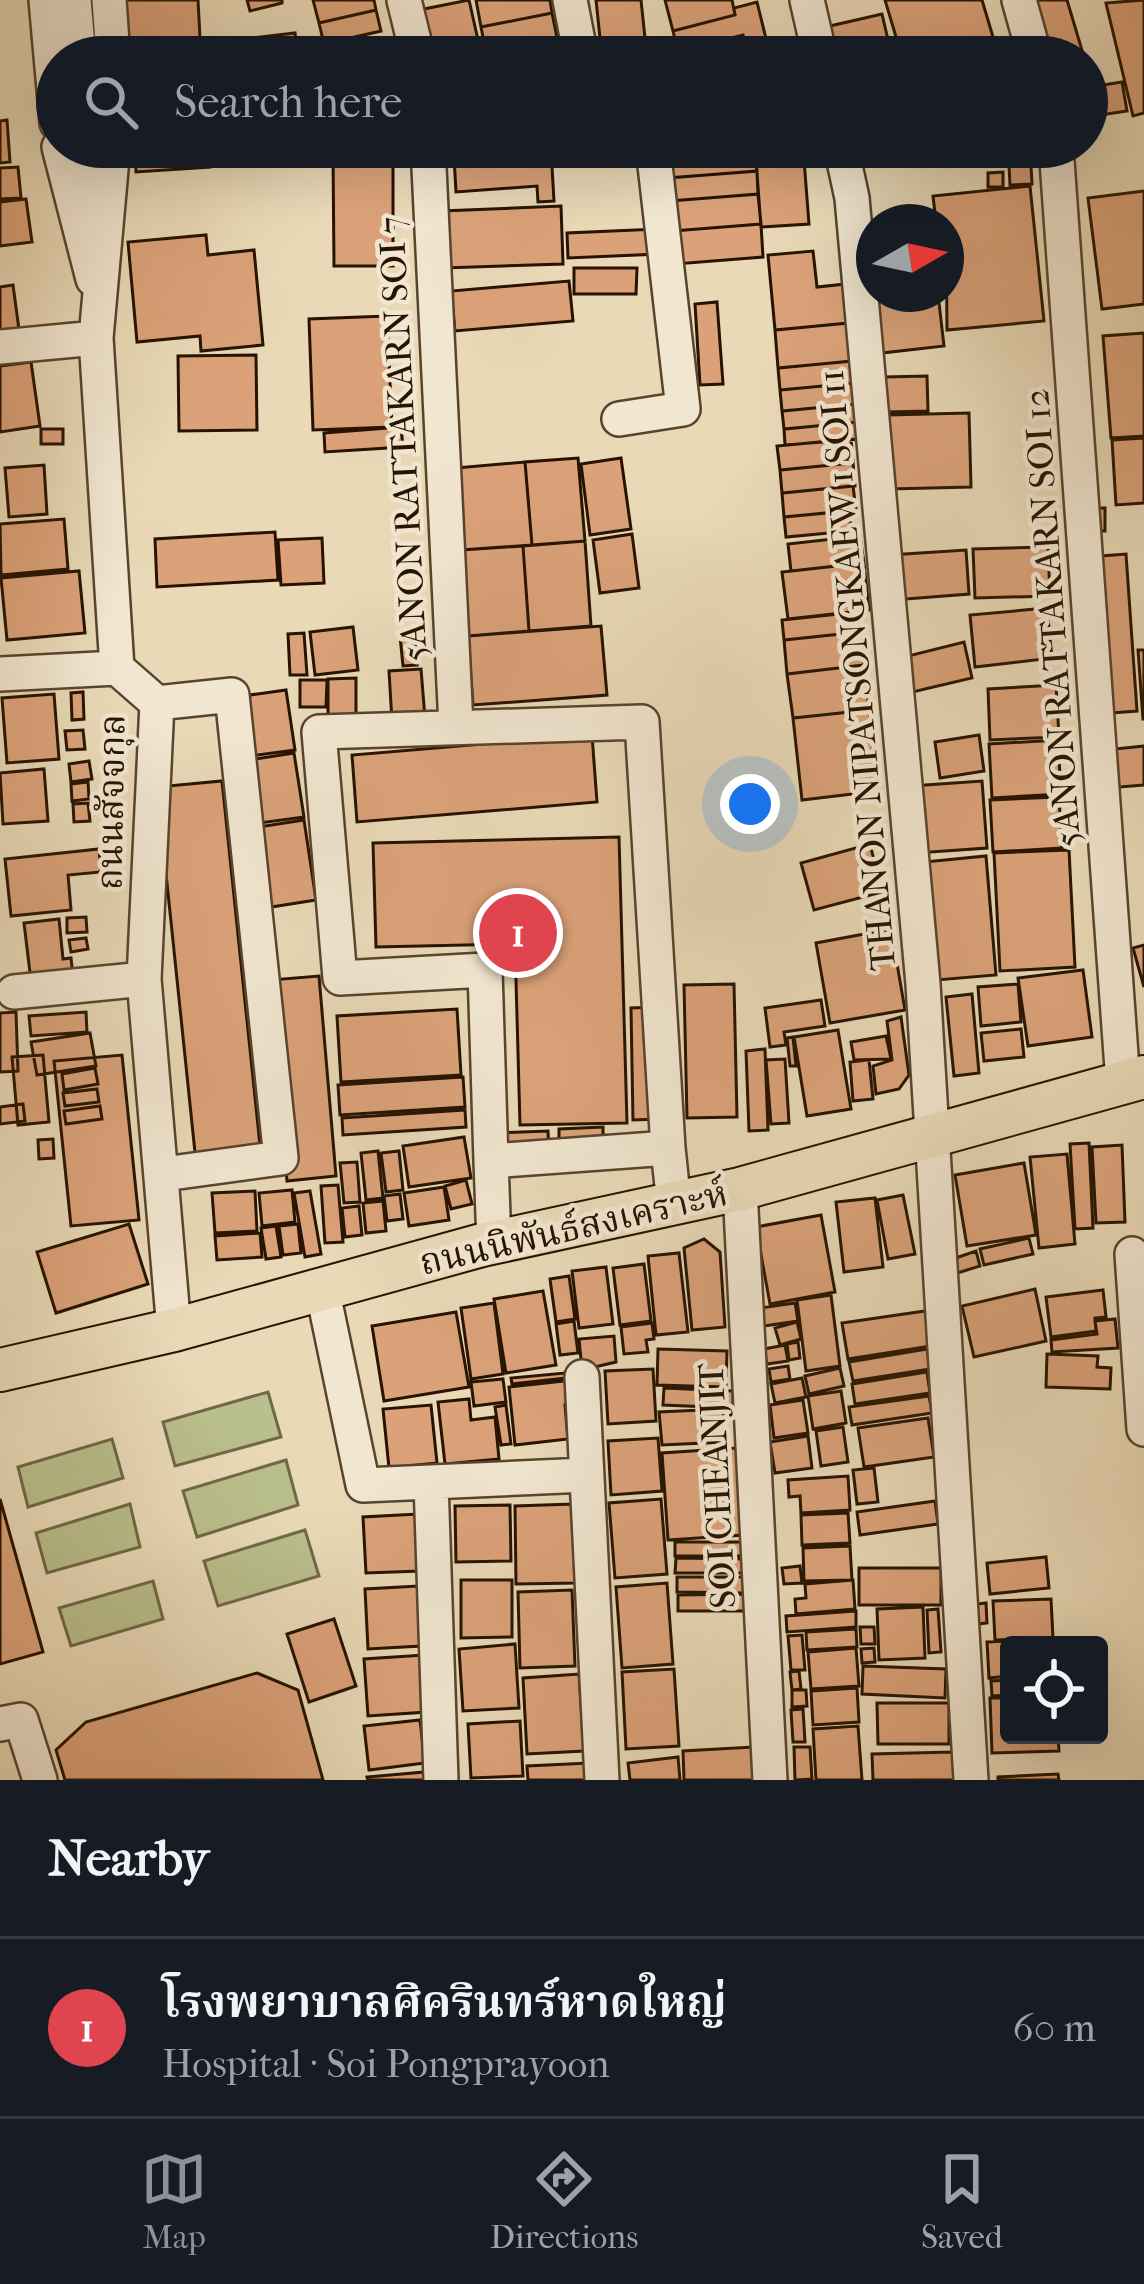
<!DOCTYPE html>
<meta charset="utf-8">
<style>
body{margin:0;font-family:"IM FELL French Canon","Noto Serif Thai",serif;background:#20242c;color:#f1f3f6}
.controls{position:absolute;right:36px;bottom:36px;display:grid;overflow:hidden;border-radius:12px;box-shadow:0 12px 48px #0002}
.controls button{width:108px;height:108px;display:grid;place-items:center;padding:0;border:0;border-bottom:3px solid #363941;background:#171b24;color:#f1f3f6;font:60px sans-serif}
.compass{position:absolute;left:856px;top:204px;width:108px;height:108px;border-radius:50%;background:#171b24;box-shadow:0 12px 48px #0002;rotate:81deg}
.you{position:absolute;left:750px;top:804px;width:42px;height:42px;margin:-30px;border:9px solid #fff;border-radius:50%;background:#1a73e8;box-shadow:0 0 0 18px #1a73e833}
.badge{display:grid;place-items:center;width:78px;height:78px;border-radius:50%;background:#8c9099;color:#fff;font-size:39px;font-weight:700}
.pin{position:absolute;translate:-50% -50%;border:6px solid #fff;box-shadow:0 3px 12px #0006}
.list{margin:0;padding:0;list-style:none}
h2{display:flex;justify-content:space-between;align-items:center;height:156px;margin:0;padding:0 48px;font-size:51px}
h2 small{font-size:39px;font-weight:400;color:#9ea1a6}
.list li{display:grid;grid-template-columns:78px 1fr auto;gap:36px;align-items:center;box-sizing:border-box;height:180px;padding:0 48px;border-top:3px solid #363941}
.list b{display:block;font-size:45px;white-space:nowrap}
.list p{margin:0;font-size:39px;white-space:nowrap;color:#9ea1a6}
.list em{font-size:39px;font-style:normal;color:#9ea1a6}
.icon{flex:none;width:66px;height:66px;fill:none;stroke:currentColor;stroke-width:2;stroke-linecap:round;stroke-linejoin:round}
.map{position:relative;flex:none;width:1144px;height:1780px;overflow:hidden}
.search{position:absolute;background:#171b24;box-shadow:0 12px 48px #0002;left:36px;right:36px;top:36px;height:132px;display:flex;align-items:center;gap:30px;box-sizing:border-box;padding:0 42px;border-radius:66px;color:#9ea1a6;font-size:45px}
.sheet{height:336px;background:#171b24}
nav{display:flex;justify-content:space-around;align-items:center;box-sizing:border-box;height:168px;border-top:3px solid #363941;background:#171b24;font-size:33px;color:#9ea1a6}
nav a{display:grid;justify-items:center;gap:6px}
nav .on{color:#8c9099}
.map>svg:first-child{display:block}
.green{fill:#b9bf8d;stroke:#706946;stroke-width:3}
.building{fill:#dba279;stroke:#271300;stroke-width:3}
.lines{fill:none;stroke-linecap:round;stroke-linejoin:round}
.minor-casing{stroke:#58442e;stroke-width:38}
.major-casing{stroke:#271300;stroke-width:46}
.minor{stroke:#f1e6d0;stroke-width:33}
.major{stroke:#e9d9b7;stroke-width:42}
.labels{text-anchor:middle;stroke-width:9;stroke-linejoin:round;paint-order:stroke}
.street-label{font-size:36px;fill:#271300;stroke:#f1e6d0}
</style>
<div class="map">
<svg width="1144" height="1780" viewBox="0 0 1144 1780">
<rect width="100%" height="100%" fill="#e9d9b7"/>
<filter id="stains"><feTurbulence type="fractalNoise" baseFrequency=".00167" numOctaves="4"/><feColorMatrix values="0 0 0 0 .2 0 0 0 0 .09 0 0 0 0 .02 0 0 0 .5 -.17"/></filter>
<radialGradient id="worn" r=".72"><stop offset=".6" stop-color="#630" stop-opacity="0"/><stop offset="1" stop-color="#630" stop-opacity=".3"/></radialGradient>
<path class="green" d="M268,1392l13,45 -106,29 -12,-44z
M112,1439l11,39 -95,29 -10,-40z
M286,1460l12,45 -101,32 -14,-46z
M130,1504l10,43 -93,26 -11,-40z
M305,1530l14,46 -101,30 -14,-45z
M153,1581l10,38 -92,27 -12,-38z"/>
<path class="building" d="M125,0h73l3,57h-73z
M247,0h35v3l-32,8z
M313,0h61l2,10 -57,13z
M469,0l9,40 -41,9 2,8h-15l-10,-46z
M476,0h74l2,13 -71,14z
M596,0h45l6,57h-45z
M665,0h67l3,15 -62,16z
M885,0h97l17,57h-97z
M1035,0h32l17,57h-33z
M1144,0v113l-11,3 -27,-113z
M757,2l12,49 -21,5 -5,-21 -65,16 -5,-20 62,-16 -1,-7z
M376,10l5,21 -57,13 -5,-21z
M552,13l9,44h-74l-6,-30z
M882,14l10,43h-69l-6,-28z
M295,33l2,18 -51,6 -2,-18z
M743,35l5,21 -56,1 -2,-9z
M1122,82l5,29 -40,6v-19l18,-3 -2,-10z
M7,120l3,42 -10,1v-42z
M135,147h73l2,20 -74,5z
M445,147h53l-51,10z
M755,147h48l6,77 -48,3z
M755,147l2,24 -89,7 -2,-25z
M1008,147h22l2,37 -22,1z
M551,149l3,52 -16,1 -1,-16 -81,6 -2,-35z
M393,153v113h-59l-1,-112z
M18,167l3,31 -21,1v-31z
M757,171l1,23 -88,7 -2,-23z
M1003,172v15h-15v-14z
M1030,186l14,135 -97,9 -1,-108h-10l-3,-26z
M1144,191v113l-42,5 -14,-111z
M758,194l3,30 -88,7 -3,-30z
M26,199l6,43 -32,4v-44z
M561,206l2,58 -119,4 -2,-57z
M761,224l2,33 -87,7 -3,-33z
M874,224v70h64l6,52 -71,8 -15,-128z
M658,229l1,25 -91,4 -1,-25z
M206,235l2,20 46,-5 9,95 -62,6 -1,-15 -63,6 -9,-100z
M813,251l4,36 29,-3 3,39 -74,7 -7,-75z
M574,268h63l-1,26h-62z
M569,281l4,40 -118,10 -4,-40z
M13,285l7,52 -20,2v-52z
M717,302l6,82 -23,1 -5,-81z
M387,316l5,111 -79,3 -4,-111z
M849,323l4,38 -75,7 -3,-38z
M1144,333v103l-33,2 -8,-102z
M256,355l1,75 -78,1 -1,-75z
M853,361l2,22 -75,7 -2,-22z
M31,362l9,64 -40,6v-66z
M927,376l1,35 -42,1 -1,-35z
M855,383l2,21 -75,7 -2,-21z
M857,404l2,18 -75,7 -2,-18z
M969,413l2,74 -81,2 -2,-74z
M859,422l1,17 -75,6 -1,-16z
M401,427l2,20 -78,5 -1,-19z
M41,429h22v15h-22z
M1144,438v65l-28,2 -4,-65z
M851,439l2,24 -73,7 -3,-24z
M578,458l7,83 -53,4 -7,-83z
M621,458l10,71 -41,6 -9,-71z
M525,462l7,83 -71,5 -6,-82z
M853,463l2,23 -73,7 -2,-23z
M44,465l3,49 -38,3 -4,-49z
M853,486l3,24 -72,7 -2,-24z
M1091,508h14v23h-14z
M849,511l2,20 -65,6 -2,-20z
M64,519l4,50 -67,6 -1,-51z
M275,532l3,48 -121,7 -2,-48z
M632,534l7,54 -39,5 -7,-53z
M860,536l4,27 -73,8 -3,-27z
M322,538l2,45 -43,2 -3,-45z
M585,541l6,85 -62,5 -6,-85z
M523,546l6,85 -61,5 -7,-86z
M1048,547l2,49 -75,2 -2,-49z
M966,550l3,44 -75,6 -4,-45z
M1126,554l11,157 -39,3 -10,-157z
M864,563l5,47 -81,9 -6,-47z
M79,571l6,62 -78,7 -6,-62z
M1047,608l5,50 -77,9 -5,-52z
M858,612l2,20 -76,8 -2,-20z
M601,626l6,69 -134,10 -5,-69z
M353,627l5,43 -43,5 -5,-43z
M860,632l4,33 -77,9 -3,-34z
M304,633l3,42h-17l-2,-41z
M415,634l2,31 -14,1 -3,-30z
M964,642l8,36 -68,16 -8,-35z
M1138,650h6v69h-1z
M864,665l5,45 -76,8 -6,-44z
M421,669l4,49 -33,3 -3,-50z
M356,678v39h-28v-38z
M300,680h27l-1,27h-26z
M1056,685l3,52 -69,3 -2,-51z
M286,690l9,60 -52,7 -8,-60z
M83,692l1,27 -12,1 -1,-27z
M54,694l5,65 -52,4 -5,-65z
M869,710l9,81 -76,9 -9,-82z
M83,730l2,19 -18,1 -2,-19z
M592,735l5,67 -240,20 -5,-67z
M979,735l5,36 -44,7 -5,-36z
M1058,740l3,54 -69,4 -3,-54z
M1144,746v39l-36,3 -3,-38z
M294,753l10,64 -52,7 -9,-63z
M89,761l3,18 -21,3 -2,-18z
M44,769l4,52 -45,3 -3,-51z
M222,781l39,374 -65,7 -39,-375z
M982,781l5,67 -70,5 -5,-67z
M88,782l1,17 -17,2 -1,-17z
M1059,797l3,51 -69,4 -3,-52z
M88,803l2,18 -16,1 -1,-18z
M304,820l12,80 -51,8 -12,-80z
M619,837l8,286 -107,2 -5,-181 -139,3 -3,-104z
M870,844l12,48 -68,18 -13,-47z
M99,849l2,23 -33,3 3,35 -60,6 -6,-57z
M1069,850l6,117 -75,4 -6,-118z
M986,856l10,119 -71,6 -11,-118z
M86,917l1,15 -20,1v-15z
M59,919l4,40 8,-1 2,18 -42,5 -7,-58z
M891,929l14,81 -75,13 -14,-80z
M86,938l2,11 -17,3 -2,-12z
M1144,945v42l-11,-39z
M1083,970l9,67 -64,9 -10,-68z
M319,976l17,200 -49,5 -17,-201z
M734,984l3,133 -50,1 -3,-133z
M1018,984l3,38 -40,4 -3,-39z
M972,994l7,79 -25,3 -8,-79z
M821,1000l4,26 -41,6 2,13 -16,2 -5,-39z
M656,1007l3,112 -26,1 -2,-112z
M457,1009l4,66 -120,7 -4,-66z
M16,1012l2,59 -18,1v-59z
M86,1012l1,20 -56,4 -2,-20z
M901,1017l8,58 -10,14 -23,5 -3,-28 19,-6 -5,-39z
M1021,1029l3,28 -40,4 -3,-28z
M838,1030l13,79 -44,7 -13,-79z
M90,1033l6,33 -59,9 -6,-33z
M886,1036l5,23 -37,1 -3,-18z
M793,1037l3,29h-6l-3,-28z
M765,1049l3,81 -19,1 -3,-80z
M43,1055l6,67 -31,3 -6,-68z
M122,1055l17,165 -68,6 -17,-165z
M785,1059l4,64 -18,1 -5,-64z
M869,1060l4,39 -20,2 -3,-39z
M95,1068l3,16 -34,6 -2,-16z
M463,1077l2,30 -125,8 -2,-30z
M97,1089l2,13 -34,4 -2,-13z
M23,1104l2,17 -25,3v-17z
M100,1106l2,13 -36,5 -2,-13z
M465,1110l1,17 -123,8 -1,-17z
M603,1127v22l-44,2v-22z
M548,1131l1,21 -50,2 -1,-21z
M464,1137l7,41 -62,9 -6,-41z
M53,1139l1,19 -15,1 -1,-19z
M1089,1143l4,85 -18,1 -5,-85z
M1122,1145l3,77 -29,1 -4,-76z
M378,1151l5,47 -17,2 -5,-47z
M399,1151l4,39 -17,2 -5,-39z
M1067,1154l8,90 -36,4 -9,-91z
M357,1162l3,40 -16,1 -4,-40z
M1024,1163l12,72 -69,11 -12,-71z
M466,1180l6,24 -21,5 -6,-23z
M338,1185l5,57 -18,1 -4,-57z
M444,1187l5,33 -40,6 -5,-33z
M292,1190l3,32 -33,4 -3,-33z
M255,1191l2,40 -42,2 -3,-40z
M310,1191l11,63 -16,3 -11,-64z
M400,1194l3,25 -16,2 -3,-25z
M903,1195l12,59 -27,5 -11,-59z
M875,1198l8,69 -39,5 -8,-70z
M383,1201l3,30 -20,2 -3,-30z
M359,1206l3,29 -17,2 -3,-29z
M821,1215l14,77 -65,12 -14,-77z
M129,1224l19,60 -92,29 -19,-61z
M298,1224l3,29 -18,2 -4,-29z
M276,1226l5,31 -15,2 -5,-31z
M260,1233l2,24 -45,3 -2,-24z
M1029,1238l4,16 -49,11 -4,-16z
M704,1239l16,13 5,75 -33,3 -8,-82z
M976,1251l4,15 -26,8 -4,-14z
M679,1253l9,79 -32,3 -8,-79z
M644,1264l7,57 -31,4 -7,-57z
M606,1267l7,57 -34,4 -7,-57z
M569,1276l6,43 -19,3 -6,-43z
M1035,1289l11,52 -72,16 -12,-51z
M1103,1290l3,27 -11,1 1,13 -45,6 -5,-40z
M543,1291l13,74 -50,8 -12,-74z
M831,1295l9,71 -34,5 -9,-71z
M494,1303l9,71 -32,5 -10,-71z
M795,1303l3,18 -34,5 -3,-18z
M925,1311l6,35 -83,13 -6,-36z
M456,1312l13,75 -85,14 -12,-75z
M1115,1319l3,29 -66,4 -1,-12 46,-6 -2,-13z
M574,1321l4,32 -18,2 -4,-31z
M797,1322l4,17 -21,6 -5,-17z
M652,1323l2,16 -8,1 2,12 -24,2 -3,-27z
M614,1336l2,26 -34,8 -3,-31z
M798,1342l2,16 -11,2 -2,-16z
M785,1345l3,16 -21,3 -3,-15z
M658,1349l69,2 -1,36 -69,-2z
M927,1349l3,20 -77,12 -4,-19z
M1047,1354l51,2 -1,11 14,1 -1,21 -64,-2z
M788,1366l2,13 -19,3 -2,-13z
M840,1368l4,18 -35,8 -4,-18z
M653,1369l3,52 -48,3 -3,-53z
M927,1372l3,21 -75,11 -3,-20z
M565,1373l1,5 -54,6 -1,-6z
M802,1378l4,19 -31,6 -4,-19z
M503,1379l3,23 -32,4 -3,-24z
M573,1380l2,24 -10,1 3,34 -53,6 -6,-58z
M664,1388l69,3v17l-70,-3z
M841,1391l5,32 -33,6 -5,-33z
M929,1396l3,17 -80,12 -3,-18z
M469,1399l2,21 24,-3 4,42 -54,5 -7,-62z
M803,1400l5,33 -34,5 -4,-33z
M431,1405l6,58 -48,5 -6,-59z
M506,1405l5,39 -10,1 -6,-38z
M723,1409l3,33 -64,3 -3,-33z
M928,1418l6,39 -70,10 -6,-39z
M843,1427l5,35 -27,4 -5,-35z
M808,1436l4,32 -37,5 -5,-31z
M658,1438l4,53 -51,4 -3,-54z
M736,1448l7,87 -75,5 -6,-87z
M874,1468l4,34 -21,2 -4,-34z
M848,1476l2,34 -49,3 -1,-17 -11,1 -1,-17z
M0,1499l43,153 -43,12z
M661,1499l6,75 -52,4 -6,-75z
M935,1501l3,23 -78,11 -3,-23z
M573,1504l3,79 -60,1 -1,-78z
M510,1505l1,56 -55,1 -1,-56z
M848,1513l2,30 -48,2 -1,-30z
M418,1514l3,57 -55,2 -3,-56z
M675,1542h67v14h-67z
M850,1546l2,34 -48,1 -1,-33z
M1046,1557l3,31 -59,6 -3,-31z
M676,1558l68,1v14h-69z
M800,1566l2,17 -18,1 -2,-16z
M859,1568h82v37h-82z
M677,1577h68v16l-68,-1z
M461,1580h51v57l-51,1z
M853,1580l2,29 -59,5 -1,-15 11,-1 -1,-14z
M667,1583l6,81 -51,4 -6,-81z
M418,1586l3,60 -53,3 -3,-60z
M572,1590l3,76 -55,2 -2,-76z
M747,1594v17h-69v-16z
M1051,1599l2,39 -58,2 -2,-39z
M986,1603l1,20 -9,1 -1,-20z
M923,1607l2,51 -46,2 -2,-51z
M938,1609l3,43 -12,1 -2,-43z
M856,1611v16l-69,5 -1,-16z
M334,1619l22,67 -47,16 -22,-68z
M860,1627h14l1,17h-14z
M856,1629l1,18 -50,3 -1,-18z
M802,1635l3,35h-14l-3,-34z
M1054,1639v6h-45v31l-20,2 -2,-36z
M515,1644l4,64 -56,3 -4,-62z
M856,1648l3,38 -48,3 -3,-37z
M874,1648l1,14 -13,1 -1,-14z
M424,1655l3,57 -59,4 -4,-57z
M863,1666l83,3 -1,29 -83,-4z
M674,1669l5,77 -53,3 -4,-77z
M799,1671l2,18 -9,1 -2,-18z
M257,1673l41,17 25,90h-258l-9,-30 30,-28z
M579,1674l5,77 -57,3 -4,-76z
M1009,1680v15l-17,1 -1,-15z
M857,1688l2,34 -46,3 -2,-34z
M792,1690h14l1,16 -15,1z
M990,1698h19v37h49l1,16 -67,2z
M877,1703h72v41h-71z
M803,1709l2,33h-12l-2,-32z
M420,1720l5,43 -56,7 -5,-44z
M520,1721l3,55 -52,2 -3,-54z
M858,1726l4,54h-46l-3,-51z
M753,1747l2,33h-71l-1,-29z
M794,1747h16l2,32 -17,1z
M953,1752l1,28h-81l-1,-26z
M678,1757l2,23h-50l-2,-17z
M589,1763l1,17h-62l-1,-14z
M425,1772v8h-57l-1,-3z
M1058,1774l1,6h-61v-3z"/>
<g class="lines">
<defs>
<path id="minor" d="M46,0l11,123
M74,0l5,57
M109,0l4,57
M404,0l14,57
M570,0l11,57
M807,0l13,57
M1019,0l16,57
M59,147l34,132
M87,147l4,57
M113,147l-17,191 21,330 40,35 -13,276 30,351
M428,147l28,579
M610,147l43,1 30,261 -64,10
M841,147l11,51 71,786 48,796
M1056,147l67,936
M0,347l96,-9
M0,674l117,-6
M157,703l75,-8 49,463 -117,16
M14,992l130,-13
M491,1161l-6,-191 -145,8 -21,-246 323,-10 26,426
M740,1189l30,591
M494,1243l-3,-82 177,-13 6,57
M1132,1254l12,175
M322,1288l41,197 223,-10
M582,1377l20,403
M431,1482l10,298
M0,1724l21,-4 19,60"/>
<path id="major" d="M0,1370l174,-40 308,-85 258,-56 404,-112"/>
</defs>
<use href="#minor" class="minor-casing"/>
<use href="#major" class="major-casing"/>
<use href="#minor" class="minor"/>
<use href="#major" class="major"/>
</g>
<g class="labels">
<g class="street-label">
<text transform="translate(402 439) rotate(-93)" y="13">5ANON RATTAKARN SOI 7</text>
<text transform="translate(1051 618) rotate(-94)" y="13">5ANON RATTAKARN SOI 12</text>
<text transform="translate(856 670) rotate(-95)" y="13">THANON NIPATSONGKAEW 1 SOI 11</text>
<text transform="translate(110 802) rotate(-89)" y="13">ถนนสัจจกุล</text>
<text transform="translate(573 1227) rotate(-13)" y="13">ถนนนิพันธ์สงเคราะห์</text>
<text transform="translate(716 1486) rotate(-93)" y="13">SOI CHEANJIT</text>
</g>
</g>
<rect width="100%" height="100%" filter="url(#stains)"/>
<rect width="100%" height="100%" fill="url(#worn)"/>
</svg>
<div class="controls">
<button><svg class="icon" aria-label="locate" viewBox="0 0 24 24"><circle cx="12" cy="12" r="6"/><path d="M12 2v4M12 18v4M2 12h4M18 12h4"/></svg></button>
</div>
<svg class="compass" viewBox="-18 -18 36 36"><path d="M0-13l5 13h-10z" fill="#e53935"/><path d="M0 13l5-13h-10z" fill="#9ea1a6"/></svg>
<div class="you"></div>
<div class="pin badge" style="left:518px;top:933px;background:#e0444e">1</div>
<div class="search"><svg class="icon" aria-label="search" viewBox="0 0 24 24"><circle cx="10" cy="10" r="6"/><path d="M15 15l6 6"/></svg>Search here</div>
</div>
<section class="sheet">
<h2>Nearby<small></small></h2>
<ul class="list">
<li><span class="badge" style="background:#e0444e">1</span><div><b>โรงพยาบาลศิครินทร์หาดใหญ่</b><p>Hospital · Soi Pongprayoon</p></div><em>60 m</em></li>
</ul>
</section>
<nav>
<a class="on"><svg class="icon" aria-label="map" viewBox="0 0 24 24"><path d="M3 6l6-2 6 2 6-2v14l-6 2-6-2-6 2zM9 4v14M15 6v14"/></svg>Map</a>
<a><svg class="icon" aria-label="directions" viewBox="0 0 24 24"><path d="M12 3l9 9-9 9-9-9zM9 14v-3h6M13 9l2 2-2 2"/></svg>Directions</a>
<a><svg class="icon" aria-label="saved" viewBox="0 0 24 24"><path d="M7 4h10v16l-5-4-5 4z"/></svg>Saved</a>
</nav>
